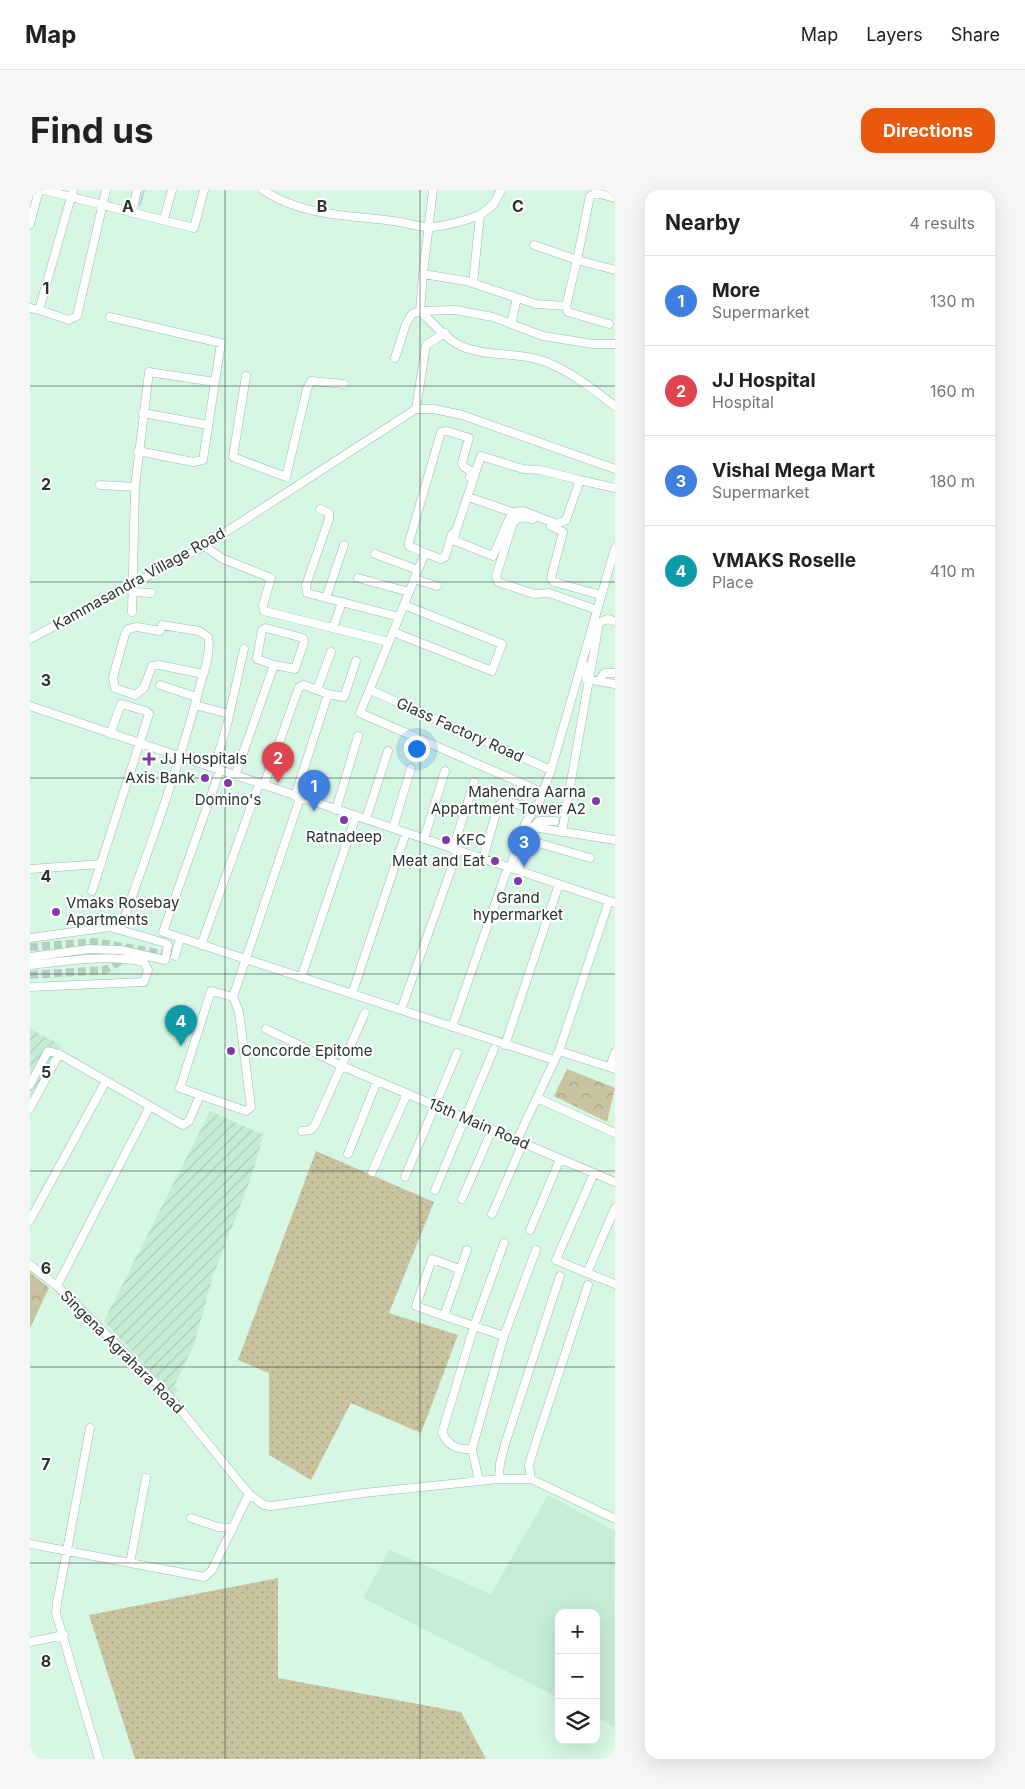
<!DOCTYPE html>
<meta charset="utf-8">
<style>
body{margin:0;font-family:Inter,sans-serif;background:#f6f6f6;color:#202124}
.controls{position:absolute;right:15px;bottom:15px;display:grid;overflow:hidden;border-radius:10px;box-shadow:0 5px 20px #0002}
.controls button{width:45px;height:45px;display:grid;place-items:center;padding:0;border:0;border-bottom:1px solid #e0e0e0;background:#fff;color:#202124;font:25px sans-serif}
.you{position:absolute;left:386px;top:558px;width:18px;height:18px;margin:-12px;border:4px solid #fff;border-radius:50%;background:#1a73e8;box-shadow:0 0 0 8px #1a73e833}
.badge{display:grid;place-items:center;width:32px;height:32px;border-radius:50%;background:#ea580c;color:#fff;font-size:16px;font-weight:700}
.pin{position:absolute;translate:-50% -41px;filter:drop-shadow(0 1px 2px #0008)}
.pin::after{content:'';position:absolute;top:26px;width:18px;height:15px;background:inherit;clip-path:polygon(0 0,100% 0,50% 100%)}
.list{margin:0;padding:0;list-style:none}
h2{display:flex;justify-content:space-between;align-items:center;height:65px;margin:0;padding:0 20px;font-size:21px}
h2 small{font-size:16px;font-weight:400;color:#757577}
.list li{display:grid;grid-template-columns:32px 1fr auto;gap:15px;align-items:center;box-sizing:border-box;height:90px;padding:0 20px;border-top:1px solid #e0e0e0}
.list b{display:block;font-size:19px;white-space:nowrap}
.list p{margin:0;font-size:16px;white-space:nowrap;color:#757577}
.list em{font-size:16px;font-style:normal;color:#757577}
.icon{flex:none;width:28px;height:28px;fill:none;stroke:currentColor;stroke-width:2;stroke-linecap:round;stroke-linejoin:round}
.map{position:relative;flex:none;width:585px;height:1569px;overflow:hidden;border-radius:15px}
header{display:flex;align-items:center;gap:30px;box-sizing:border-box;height:70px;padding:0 25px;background:#fff;border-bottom:1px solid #e0e0e0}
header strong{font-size:24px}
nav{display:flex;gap:28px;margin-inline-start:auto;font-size:18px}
.intro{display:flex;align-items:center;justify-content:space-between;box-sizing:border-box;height:120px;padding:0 30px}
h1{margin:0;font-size:35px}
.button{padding:12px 22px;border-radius:15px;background:#ea580c;color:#fff;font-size:18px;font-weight:700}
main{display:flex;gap:30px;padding:0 30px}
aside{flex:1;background:#fff;border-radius:15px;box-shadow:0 5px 20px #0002}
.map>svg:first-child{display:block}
.built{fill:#c5edd6}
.industrial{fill:url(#industrial-furrows)}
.grass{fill:url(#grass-dots)}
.forest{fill:url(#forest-crowns)}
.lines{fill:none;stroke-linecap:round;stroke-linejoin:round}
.stream{stroke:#a9d8e8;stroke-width:2}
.minor-tunnel{stroke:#b3d0bf;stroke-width:8;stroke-dasharray:8 4;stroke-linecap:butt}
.minor-casing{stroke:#9bbaa8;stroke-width:9}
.minor{stroke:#fff;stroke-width:8}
.grid{fill:none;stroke:#27332c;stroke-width:1;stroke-opacity:0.55}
.poi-dot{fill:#8038ab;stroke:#fff;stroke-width:2}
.labels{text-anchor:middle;stroke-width:4;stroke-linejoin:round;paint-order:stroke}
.street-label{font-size:15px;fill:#27332c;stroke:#fff}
.poi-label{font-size:15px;fill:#27332c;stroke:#fff;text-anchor:start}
.grid-label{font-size:16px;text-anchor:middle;font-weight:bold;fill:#27332c;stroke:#fff;stroke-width:4;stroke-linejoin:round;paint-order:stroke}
</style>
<header>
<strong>Map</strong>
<nav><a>Map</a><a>Layers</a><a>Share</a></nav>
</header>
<div class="intro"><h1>Find us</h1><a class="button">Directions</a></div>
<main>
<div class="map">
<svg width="585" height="1569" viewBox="0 0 585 1569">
<defs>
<pattern id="industrial-furrows" width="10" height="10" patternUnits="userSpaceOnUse" patternTransform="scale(1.25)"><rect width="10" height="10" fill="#c5edd6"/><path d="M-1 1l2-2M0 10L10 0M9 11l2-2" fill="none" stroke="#a9ccb8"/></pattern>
<pattern id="grass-dots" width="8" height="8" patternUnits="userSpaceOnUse" patternTransform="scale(1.25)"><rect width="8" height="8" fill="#c9c49f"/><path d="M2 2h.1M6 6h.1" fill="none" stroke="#a3a082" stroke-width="1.8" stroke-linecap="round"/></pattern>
<pattern id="forest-crowns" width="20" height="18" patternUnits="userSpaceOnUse" patternTransform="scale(1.25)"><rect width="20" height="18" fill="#c9c49f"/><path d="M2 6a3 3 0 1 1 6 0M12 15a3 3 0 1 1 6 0" fill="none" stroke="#a3a082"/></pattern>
</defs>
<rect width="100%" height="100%" fill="#d6f7e4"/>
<path class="built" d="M518,1305l67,36v196l-19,-10v-104h-37v85l-196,-100 26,-48 102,44z"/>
<path class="industrial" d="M0,839l31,16 -31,56z
M180,921l54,24 -15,48 -36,93 -19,69 -20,41 4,5 -5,4 -69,-74z"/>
<path class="grass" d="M286,961l118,51 -45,111 69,22 -37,98 -70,-30 -40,77 -42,-25v-82l-31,-13z
M248,1388v100l183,34 25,47h-351l-46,-144z"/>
<path class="forest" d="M537,879l48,19 -8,34 -53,-26z
M0,1082l19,16 -19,40z"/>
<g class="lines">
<path class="stream" d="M110,15l4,-15"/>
<path class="minor-tunnel" d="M0,757l65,-5 80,14
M0,785l75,-5 14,-8 9,-15"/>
<defs>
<path id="minor" d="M14,0l150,38 10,-38
M233,0c38,26 86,25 130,31 12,1 26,7 38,6 17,-1 33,-6 49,-12
M585,8l-19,-5 -6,3 -13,64 38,10
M102,23l5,-23
M134,29l8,-29
M0,34l9,-34
M504,55l43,15 -11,46 2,6 41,12
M393,84l10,-84
M443,93l7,-68 13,-10 8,-15
M0,118l9,2 34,-120
M9,120l30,10 8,-4 29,-126
M390,121c12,11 26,28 41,35 28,12 62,5 90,18 23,10 44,27 64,42
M390,121l3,-37 43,7 70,23 30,2
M80,127l111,26 -18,117 -10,2 -55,-11
M481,134l6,-26
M365,168l11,-34 6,-10 8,-3 35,-1 38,7 50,19 50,8h22
M216,186l-13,81 53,20 21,-88 4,-8 33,3
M386,219l10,-64 19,-12
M113,223l65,12
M550,290l-40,-10 -17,-1 -42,-13 -28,84 40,16 19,-44 11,-1 34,13 9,-4 14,-40 35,8
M70,295l35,2
M438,307l44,15
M290,319l9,4v6l-23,66 1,8 92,24
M503,329l-13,-2 -7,6 -17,53 2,6 36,12 15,-1 48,17
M521,336l12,6 -12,46 3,4 47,13
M174,356l19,13 48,19 -8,27 1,6 125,31 4,-10 99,39 10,-27 -98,-39
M395,363l16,6 4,-2 7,-23
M345,364l43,16 -25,62
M388,380l7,-17 -16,-7v-4l32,-110 6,-1 22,7 -7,25 2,4 7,4 -1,6
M328,388l51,14
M384,389l23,7
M102,402l19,1
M296,408l18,-53
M102,422l3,-125 14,-115 66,10
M303,438l9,-26
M0,449l174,-93 212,-137h18l28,6 153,54
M359,452l-29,71 184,80
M558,476l-2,13 29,5
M569,491l5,-8h11
M130,495l36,12
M287,500l14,-38
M340,500l181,80
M165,515l34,9
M0,516l585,197
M184,578l13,-43 17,-76
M190,580l-57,162 391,128
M205,586l39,-111 -17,-6 5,-29 4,-2 37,10 1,4 -9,27 -21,-4
M234,595l35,-98 5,-2 24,9
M265,606l33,-102 16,3 12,-36
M306,620l22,-74
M336,629l22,-68
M499,637h4l6,-6h16
M363,638l18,-60
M532,642l37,-209 8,-4 8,2
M394,649l21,-68
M498,650l62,18
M423,659l21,-67
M453,669l15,-53 6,-5h4l28,10
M480,678l15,-44 14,-21 12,-33 64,-222
M0,679l71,-5
M488,680l15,-43 82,13
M62,701l57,-177 -3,-3 -25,-7 -11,30
M94,729c26,-73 53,-147 73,-222 4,-19 15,-41 11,-60l-9,-6 -37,-6 -2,6 -23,-4 -9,2 -3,5 -12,43 2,11 20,7 9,-7 8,-22 7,-1 44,9
M0,748l80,-11 55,16 3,2 -3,15 -44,-10 -32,-1 -59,8
M171,755l58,-161
M145,766l5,-17
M0,775c39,-4 76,-11 114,-3l4,8 -4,12 -114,5
M271,788l55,-162
M322,804l54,-161
M203,807l-22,-6 -31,97 66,23 5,-4 -12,-95 -6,-15 67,-199
M371,820l57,-160
M422,837l56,-160
M236,839l76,37 273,116
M475,855l54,-161
M529,861l56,18
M580,877l5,-15
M0,895l18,-34 11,3 124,71 6,-4 11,-26
M507,908l78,35
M0,918l29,-54
M272,941l9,-1 4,-5 50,-112
M487,950l42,-89 50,-150
M318,964l29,-73
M342,982l35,-78
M564,983l-38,87 31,13 28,-65
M375,987l52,-124
M405,1000l59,-141
M432,1009l30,-69
M462,1024l31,-71
M0,1030l76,-139
M500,1040l30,-71
M437,1060l-23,66 60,20
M0,1075l27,21 114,112 78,96 15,11 7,1 93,-13 135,-14h32l84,40
M557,1083l28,11
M27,1096l93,-180
M414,1126l-28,-10 16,-47 27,10
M60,1238l-33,175 -1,10 43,146
M442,1259c-15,1 -23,-3 -30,-16l32,-107 30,-83
M469,1289l1,-16 6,-22 54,-165
M501,1289l-2,-14 5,-17 54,-163
M449,1291l-7,-32 32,-113 32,-86
M161,1328l27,9 15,1
M0,1354l174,33 8,-7 37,-76
M100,1373l16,-85
M0,1452l34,-7"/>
</defs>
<use href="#minor" class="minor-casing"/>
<use href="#minor" class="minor"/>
</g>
<path class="grid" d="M195,0v1569M390,0v1569M0,196h585M0,392h585M0,588h585M0,784h585M0,981h585M0,1177h585M0,1373h585"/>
<g class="poi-dot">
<path d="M116.5 561.5h5v5h5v5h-5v5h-5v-5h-5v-5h5z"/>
<circle cx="175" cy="588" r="5"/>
<circle cx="198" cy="593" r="5"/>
<circle cx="566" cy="611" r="5"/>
<circle cx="314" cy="630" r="5"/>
<circle cx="416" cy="650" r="5"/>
<circle cx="465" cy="671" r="5"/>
<circle cx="488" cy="691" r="5"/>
<circle cx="26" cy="722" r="5"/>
<circle cx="201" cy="861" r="5"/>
</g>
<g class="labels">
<g class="street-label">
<text transform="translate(109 389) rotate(-29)" y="5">Kammasandra Village Road</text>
<text transform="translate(430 540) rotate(24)" y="5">Glass Factory Road</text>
<text transform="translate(449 934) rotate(23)" y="5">15th Main Road</text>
<text transform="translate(92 1162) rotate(45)" y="5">Singena Agrahara Road</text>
</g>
<g class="poi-label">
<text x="130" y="574">JJ Hospitals</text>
<text x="165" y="593" text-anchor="end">Axis Bank</text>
<text x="556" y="607" text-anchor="end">Mahendra Aarna<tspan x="556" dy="17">Appartment Tower A2</tspan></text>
<text x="198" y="615" text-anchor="middle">Domino's</text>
<text x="314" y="652" text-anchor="middle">Ratnadeep</text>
<text x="426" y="655">KFC</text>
<text x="455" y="676" text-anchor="end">Meat and Eat</text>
<text x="488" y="713" text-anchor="middle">Grand<tspan x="488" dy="17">hypermarket</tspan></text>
<text x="36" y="718">Vmaks Rosebay<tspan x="36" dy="17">Apartments</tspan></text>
<text x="211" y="866">Concorde Epitome</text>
</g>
</g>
<g class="grid-label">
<text x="98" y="22">A</text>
<text x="292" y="22">B</text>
<text x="488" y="22">C</text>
<text x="16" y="104">1</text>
<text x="16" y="300">2</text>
<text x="16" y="496">3</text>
<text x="16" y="692">4</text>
<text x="16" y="888">5</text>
<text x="16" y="1084">6</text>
<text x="16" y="1280">7</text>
<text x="16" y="1477">8</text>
</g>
</svg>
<div class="controls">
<button>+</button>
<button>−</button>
<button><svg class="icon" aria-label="layers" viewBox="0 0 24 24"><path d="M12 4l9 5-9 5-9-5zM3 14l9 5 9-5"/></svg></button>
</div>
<div class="you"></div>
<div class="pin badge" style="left:284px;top:621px;background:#3f7fe0">1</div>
<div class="pin badge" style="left:248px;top:593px;background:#e0444e">2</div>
<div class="pin badge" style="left:494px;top:677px;background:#3f7fe0">3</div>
<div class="pin badge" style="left:151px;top:856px;background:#0f9aa8">4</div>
</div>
<aside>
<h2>Nearby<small>4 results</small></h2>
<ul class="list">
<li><span class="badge" style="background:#3f7fe0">1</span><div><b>More</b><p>Supermarket</p></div><em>130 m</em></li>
<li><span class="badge" style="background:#e0444e">2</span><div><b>JJ Hospital</b><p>Hospital</p></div><em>160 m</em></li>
<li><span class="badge" style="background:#3f7fe0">3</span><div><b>Vishal Mega Mart</b><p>Supermarket</p></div><em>180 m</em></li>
<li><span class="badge" style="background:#0f9aa8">4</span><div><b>VMAKS Roselle</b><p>Place</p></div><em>410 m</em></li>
</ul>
</aside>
</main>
